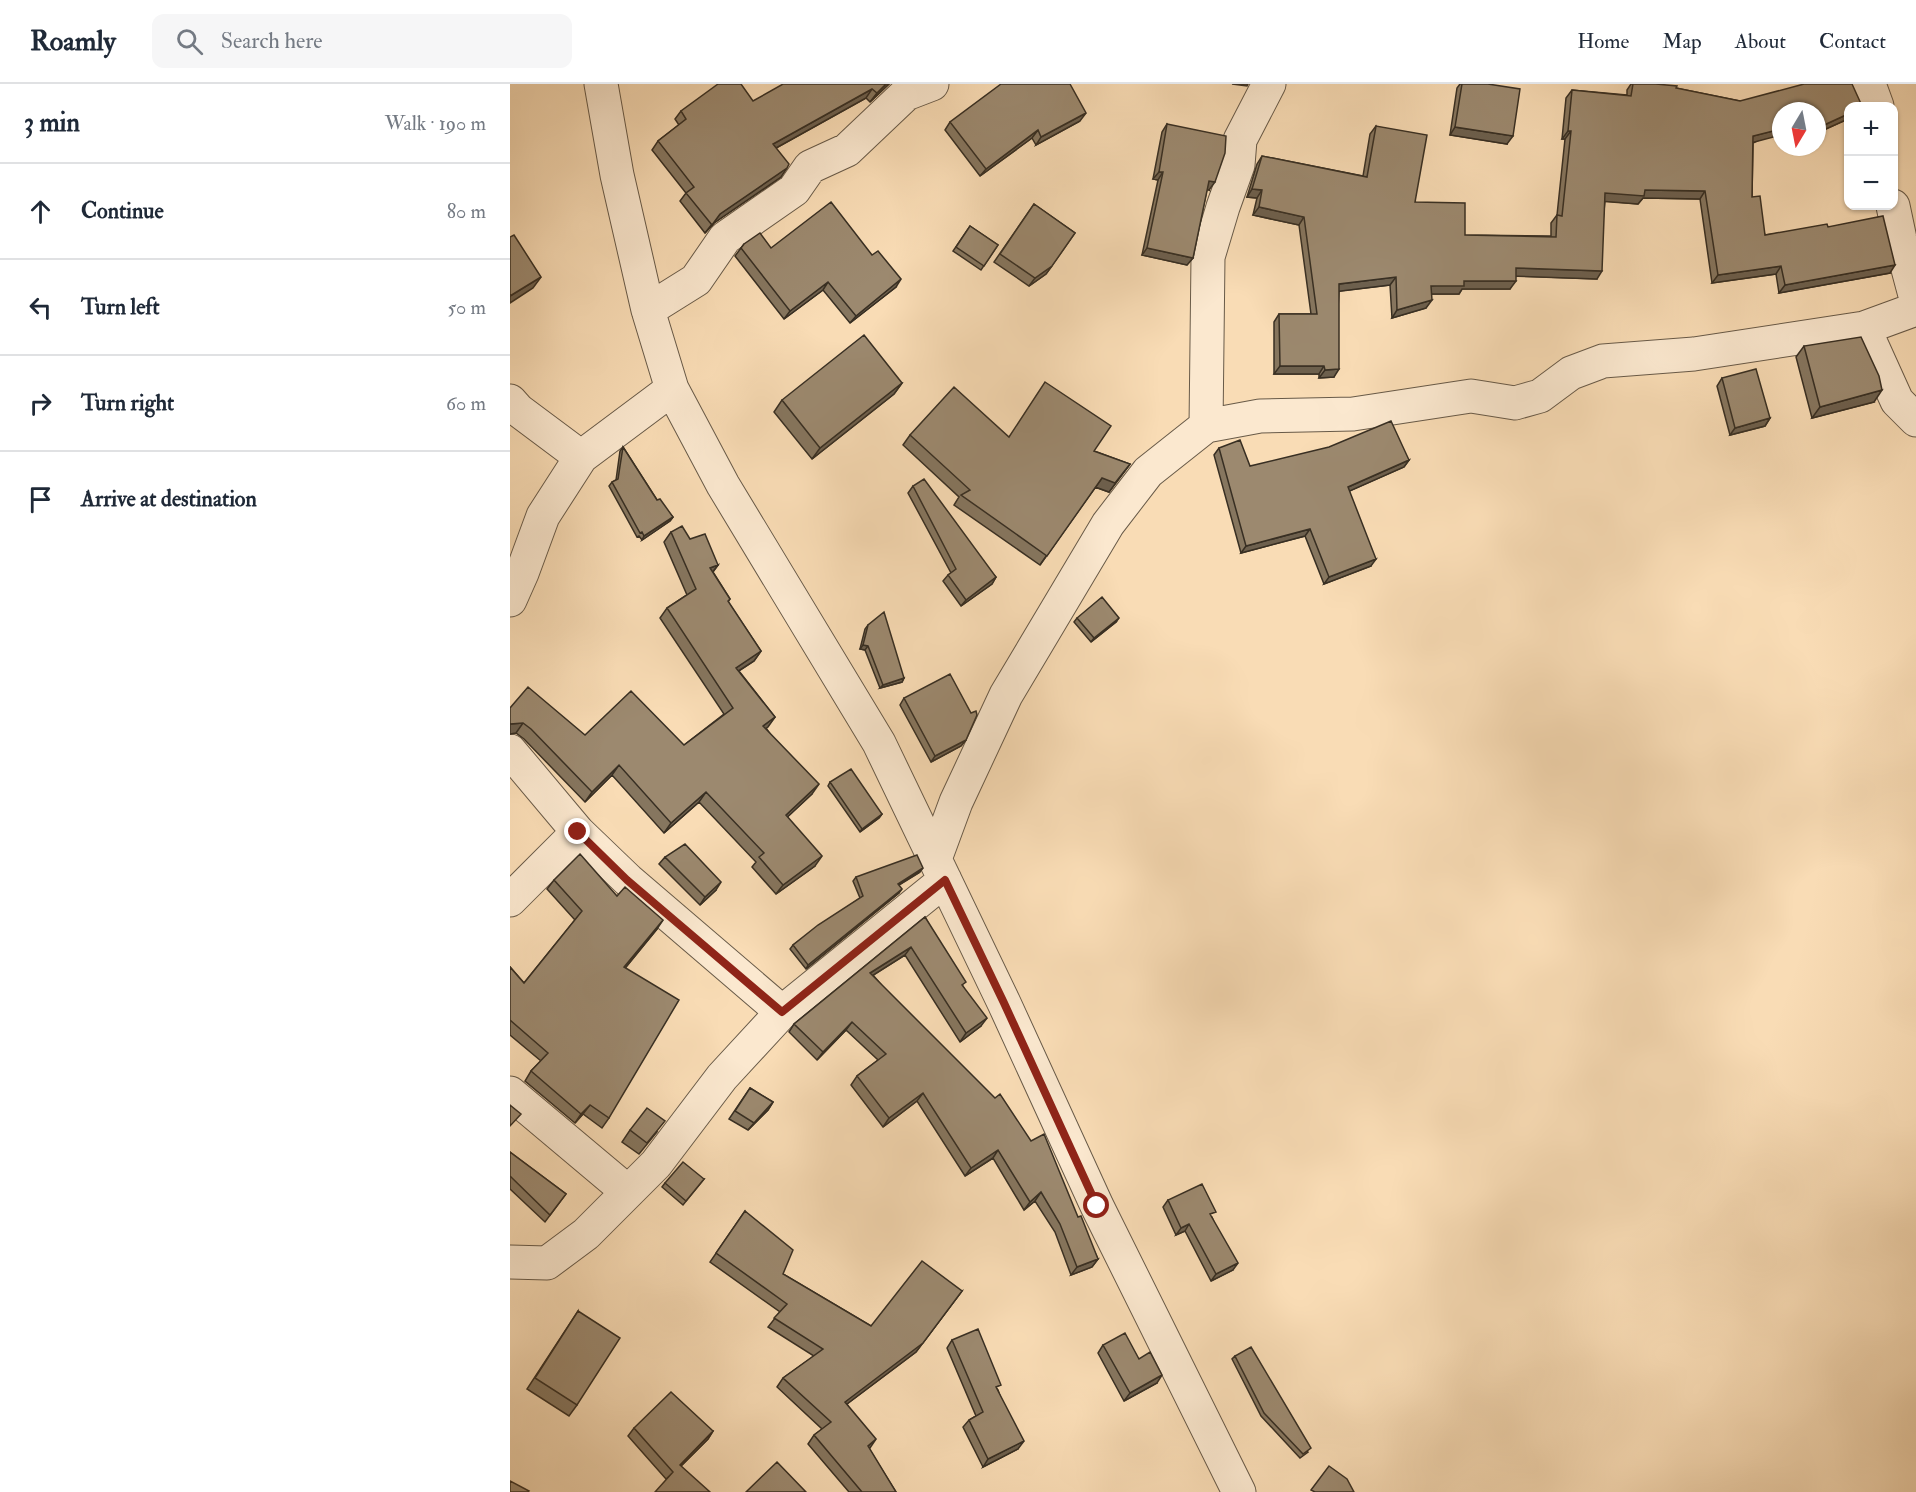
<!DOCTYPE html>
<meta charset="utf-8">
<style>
body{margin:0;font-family:"IM FELL Double Pica",serif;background:#f6f6f7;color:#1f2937}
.controls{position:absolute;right:18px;top:18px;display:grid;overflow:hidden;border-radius:12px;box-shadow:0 2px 4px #0004}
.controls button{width:54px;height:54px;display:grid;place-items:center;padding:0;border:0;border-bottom:2px solid #e0e1e3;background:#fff;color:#1f2937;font:30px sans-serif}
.compass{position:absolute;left:1262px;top:18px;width:54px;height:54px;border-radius:50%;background:#fff;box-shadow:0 2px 4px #0004;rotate:190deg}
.stop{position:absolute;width:18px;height:18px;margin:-14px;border:4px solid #8f2418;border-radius:50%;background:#fff}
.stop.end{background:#8f2418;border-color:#fff;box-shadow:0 2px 6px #0008}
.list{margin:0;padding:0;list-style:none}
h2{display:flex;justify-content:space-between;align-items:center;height:78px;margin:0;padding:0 24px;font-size:26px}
h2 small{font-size:20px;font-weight:400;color:#747a83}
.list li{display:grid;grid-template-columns:39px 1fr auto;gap:18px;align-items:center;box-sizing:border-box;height:96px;padding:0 24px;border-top:2px solid #e0e1e3}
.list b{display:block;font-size:22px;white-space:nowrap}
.list em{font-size:20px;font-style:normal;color:#747a83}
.icon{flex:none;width:33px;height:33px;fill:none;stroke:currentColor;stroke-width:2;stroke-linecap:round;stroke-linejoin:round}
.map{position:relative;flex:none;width:1406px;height:1408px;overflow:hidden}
header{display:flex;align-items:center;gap:36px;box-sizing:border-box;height:84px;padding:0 30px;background:#fff;border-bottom:2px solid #e0e1e3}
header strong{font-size:28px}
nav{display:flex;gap:33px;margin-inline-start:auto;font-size:21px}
.search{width:420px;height:54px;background:#f6f6f7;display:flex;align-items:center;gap:15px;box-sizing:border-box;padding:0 21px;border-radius:12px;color:#747a83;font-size:22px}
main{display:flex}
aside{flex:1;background:#fff}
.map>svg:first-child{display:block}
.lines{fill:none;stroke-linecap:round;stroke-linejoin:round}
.street-casing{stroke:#685a48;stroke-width:35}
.street{stroke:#fbe8cf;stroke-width:33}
.wall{fill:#86765f;stroke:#382f23;stroke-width:1.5}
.shaded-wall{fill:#6d604e;stroke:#382f23;stroke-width:1.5}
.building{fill:#9c896f;stroke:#382f23;stroke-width:1.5}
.route{stroke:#8f2418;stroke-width:8}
</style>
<header>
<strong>Roamly</strong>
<div class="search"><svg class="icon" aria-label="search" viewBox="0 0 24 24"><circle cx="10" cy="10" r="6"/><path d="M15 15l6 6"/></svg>Search here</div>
<nav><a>Home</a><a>Map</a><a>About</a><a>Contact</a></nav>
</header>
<main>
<aside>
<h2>3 min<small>Walk · 190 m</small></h2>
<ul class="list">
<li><svg class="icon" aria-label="ahead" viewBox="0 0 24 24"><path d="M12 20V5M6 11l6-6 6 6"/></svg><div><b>Continue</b></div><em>80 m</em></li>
<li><svg class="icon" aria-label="left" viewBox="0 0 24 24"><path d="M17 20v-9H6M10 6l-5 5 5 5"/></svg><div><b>Turn left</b></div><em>50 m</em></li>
<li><svg class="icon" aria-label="right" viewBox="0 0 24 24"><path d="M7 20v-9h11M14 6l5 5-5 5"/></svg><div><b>Turn right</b></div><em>60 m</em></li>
<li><svg class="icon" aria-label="arrive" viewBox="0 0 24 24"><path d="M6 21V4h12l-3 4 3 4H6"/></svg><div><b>Arrive at destination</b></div></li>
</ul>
</aside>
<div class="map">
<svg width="1406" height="1408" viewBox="0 0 1406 1408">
<rect width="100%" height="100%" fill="#f9dcb5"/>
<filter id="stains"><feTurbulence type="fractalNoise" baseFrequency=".00333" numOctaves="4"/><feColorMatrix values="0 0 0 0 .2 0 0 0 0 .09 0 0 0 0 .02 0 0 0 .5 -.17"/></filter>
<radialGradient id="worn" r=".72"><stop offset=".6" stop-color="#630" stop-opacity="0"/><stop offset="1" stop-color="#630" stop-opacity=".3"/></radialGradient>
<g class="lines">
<defs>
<path id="street" d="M91,0l16,91 31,135 24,79 51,96 156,258 125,260 93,203 142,286
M1359,0l8,22
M1383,122l7,33 16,60
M138,226l48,-30 29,-42 69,-48 16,-23 37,-17 59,-56 26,-10
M1354,244l33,73 19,19
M0,317l8,9 63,47
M696,342l2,-169 15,-50 15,-42 2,-25 29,-56
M0,516l12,-27 21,-57 38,-59 91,-68
M0,667l68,81 50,48 154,132
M425,775l21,-57 50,-107 102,-171 40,-52 58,-46 54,-10 93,-2 118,-18 44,7 25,-7 31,-23 32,-12 91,-7 170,-26 52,-19
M0,816l68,-68
M0,1009l118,99
M0,1178l37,1 39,-29 70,-70 66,-87 60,-65 163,-132"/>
</defs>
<use href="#street" class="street-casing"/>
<use href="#street" class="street"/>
</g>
<path class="wall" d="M379,0l-19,18 -4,-4 -90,50 5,29 -67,46 -9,10 -25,-32 6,-8 -34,-43 6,-9 21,-16 -4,-6 6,-8z
M950,0h28l19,60 -57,-9 7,-47z
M1121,0h25l84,17 108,5v13l-31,14v-22l-64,32 -1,54 13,38 63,-8 62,46 -111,20 -3,-19 -64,9 -12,-84 -57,-1 -5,6 -33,-3 -8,78 -81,-3 -6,13h-48l-3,5h-28l-5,14 -34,10 -2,-33 -51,6 -5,86 -15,1v-4h-45v-52l5,-8h32l-12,-89 -46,-10 4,-17 -10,-1 10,-33 5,-8 101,20 7,-42 6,-8 39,76 50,33 86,1v-13l6,-8 8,-76h-3l4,-41 6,-8 55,5v-5z
M570,37l-44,24 -4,-7 -52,38 -35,-46 5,-8z
M657,40l42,66 -2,-1 -14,69 -6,7 -45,-10 16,-75 -5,-1 9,-47z
M524,120l41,29 -29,41 -17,12 -35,-24z
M460,142l28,19 -17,25 -28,-19z
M234,160l27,4 125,39 -46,36 -27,-33 -39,29 -49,-63z
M1294,262l70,56 -62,16 -16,-61z
M1212,294l48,40 -5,8 -35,9 -13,-49z
M392,299l-8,11 -82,65 -38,-47 8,-12z
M400,351l99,2 85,14 36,13 -21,28 -14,-5 -55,78 -86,-60 5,-8 -56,-52z
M113,363l34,53 16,17 -3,4 -28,19 -3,-4 -2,1 -28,-51 3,-4 4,-2 4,-29z
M709,364l31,18 159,-6 -5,7 -55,24 22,75 -47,18 -19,-48 -64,17 -27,-98z
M403,402l83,91 -4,7 -31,22 -18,-25 5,-6 3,-2 -43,-80z
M161,448l19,7 28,26 -5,7 17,27 -2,3 33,49 -7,10 -15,10 36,46 -9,11 46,66 -25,23 28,49 -39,28 -24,-27 4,-5 -57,-60 -35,31 -52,-58 -27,27 -61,-63 -8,-6 -6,1v-26l75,27 99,10 40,-31 -64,-96 7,-10 20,-13 -23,-53z
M567,534l39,4 -25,20 -17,-20z
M358,541l36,53 -2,4 -22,6 -15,-38 -5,-1 5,-20z
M394,614l62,42 -5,6 -30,16 -31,-57z
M320,698l52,32 -3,4 -19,14 -32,-46z
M155,773l51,33 -16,15 -41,-41z
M410,788l-21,13v8l-93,76 -16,-20 3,-4 67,-47 -7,-17 3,-4z
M44,796l63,16 40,33 -32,39 -16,150 -7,10 -19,-14 -8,9 -50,-42 6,-10 10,-10 -31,-26v-68l14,16 51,-63 -28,-31z
M415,833l38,69 18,40 -21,16 -55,-87 -32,20 205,242 20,42 -6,8 -21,8 -16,-43 -20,-31 -11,9 -31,-52 -28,18 -48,-75 -34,26 -32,-42 6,-9 21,-16 -32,-30 -29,30 -28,-28 5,-8z
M240,1004l23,14 -5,8 -20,20 -19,-11z
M120,1046l27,2 -18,22 -17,-12z
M0,1068l56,42 -21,28 -35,-33z
M194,1095l-21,26 -21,-18 3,-4z
M658,1116l44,17 21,53 -22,11 -26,-50 -9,4 -13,-28z
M235,1127l38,63 88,52 91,-35 -46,61 -69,52 22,45 27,43h-47l-41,-48 6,-9 8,-6 -45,-42 6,-9 31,-22 -46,-29 12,-15 -70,-50z
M68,1227l-1,94 -8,11 -42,-27z
M442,1256l46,50 20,59 -35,18 -20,-40 6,-7 7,-4 -29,-68z
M593,1261l36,14 18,24 -33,18 -26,-48z
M725,1272l73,96 -8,6 -39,-42 -29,-57z
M124,1344l79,3 -5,8 -27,27 -15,13 -38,-43z"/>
<path class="shaded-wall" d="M376,0h3l-19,18 7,-9z
M722,0h16l-1,2z
M362,5l-6,9 -99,55 6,-9z
M576,29l-6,8 -44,24 5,-8z
M1338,30v5l-31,14 5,-7z
M945,43l58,9 -6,8 -57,-9z
M1271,45v6l-34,9 6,-8z
M528,46l-6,8 -52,38 6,-7z
M1058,47h3l-6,8h-3z
M277,84l-6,9 -67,46 -9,10 15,-19z
M649,88h4l-5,8 -5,-1z
M699,97l6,1 -6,8 -5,-1z
M742,105l10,1 -5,8 -10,-1z
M1135,106l60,1 -5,8 -57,-1 -5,6 -39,-3 6,-8z
M749,123l45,10 -5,8 -46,-10z
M637,164l46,10 -6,7 -45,-10z
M1385,181l-5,8 -111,20 6,-8z
M542,182l-6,8 -17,12 6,-8z
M1271,182l-5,8 -64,9 6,-8z
M1006,184l86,3 -5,8 -86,-3z
M31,193l-8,11 -23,15v-7z
M886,193l-6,8 -57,7 6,-8z
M391,195l-5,8 -46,36 6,-7z
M954,197h52l-6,8h-48l-3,5h-33l5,-8z
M318,198l-5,8 -39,29 6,-8z
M922,216l-6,8 -34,10 5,-8z
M770,282h44l-5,8h-45z
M829,285l-5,8 -15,1 6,-8z
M392,299l-8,11 -82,65 8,-11z
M1372,306l-8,12 -62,16 8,-11z
M1260,334l-5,8 -35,9 5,-7z
M899,376l-5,7 -61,27 5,-7z
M620,380l-21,28 -14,-5 -55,78 62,-87z
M163,433l-3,4 -28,19 2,-4z
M800,445l-5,7 -64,17 5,-7z
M866,475l-5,7 -47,18 5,-7z
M208,481l-7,9 -1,-6z
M486,493l-4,7 -31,22 5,-6z
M609,534l-3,4 -25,20 3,-4z
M353,561l5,1 -3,4 -5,-1z
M251,567l-7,10 -25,16 7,-9z
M394,594l-2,4 -22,6 3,-3z
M265,633l-7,10 -12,9 7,-10z
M13,639l-7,10 -6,1v-10z
M456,656l-5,6 -30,16 4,-6z
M109,681l-7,10 -27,27 7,-10z
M309,700l-7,10 -33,31 7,-10z
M196,708l-7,10 -35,31 7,-10z
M372,730l-3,4 -19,14 2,-3z
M312,772l-7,10 -39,28 7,-9z
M413,784l-3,4 -25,15 3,-3z
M211,798l-5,8 -16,15 5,-8z
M392,805l-3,4 -93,76 2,-4z
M153,836l-6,9 -39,48 6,-10z
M401,863l-6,8 -41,26 6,-8z
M477,934l-6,8 -21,16 6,-9z
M342,938l-6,8 -29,30 6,-8z
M413,1009l-6,8 -34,26 6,-9z
M263,1018l-5,8 -20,20 6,-7z
M80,1021l-7,9 -8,9 6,-9z
M488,1066l-5,8 -28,18 6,-8z
M531,1108l-6,9 -11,9 6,-8z
M679,1140l-4,7 -9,4 5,-7z
M588,1175l-6,8 -21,8 6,-8z
M728,1179l-5,7 -22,11 5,-7z
M452,1207l-46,61 -77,58 6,-8z
M652,1291l-5,8 -33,18 6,-8z
M203,1347l-5,8 -34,34 6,-8z
M366,1355l-6,9 -9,7 7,-9z
M514,1357l-6,8 -35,18 5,-8z"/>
<path class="building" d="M208,0h23l12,17 30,-17h103l-9,9 -5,-4 -99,55 16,20 -2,4 -67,46 -8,11 -26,-32 8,-6 -36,-46 28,-22 -5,-8z
M491,0h69l16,29 -45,24 -3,-7 -52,39 -36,-47z
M952,0h26l32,5 -7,47 -58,-9z
M1123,0h23l21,2 -1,2 64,13 64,-17h48l10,22h-14v8l-26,12 -4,-8h-1v-7h-36v18l-28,7 -1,61 8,-1 5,39 62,-11 1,3 55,-11 12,49 -110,20 -4,-19 -63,9 -13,-84 -60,-1 -1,6 -39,-3 -3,78 -86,-3v13h-52v5h-33l1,14 -35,10 -1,-33 -57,7v85l-14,1 -1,-4h-44l-1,-52h38l-13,-97 -45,-10 3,-17 -10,-1 10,-33 105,21 9,-51 51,9 -12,67 50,1v32l91,2 1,-22 5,1 9,-85h-3l4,-41 59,6z
M657,40l59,12 -1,17 -10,29 -6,-1 -16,77 -46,-10 16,-76h-4z
M321,118l41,53 6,-4 23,28 -45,37 -28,-34 -38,29 -49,-63 3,-4 16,-11 11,15z
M524,120l41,29 -23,33 -17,12 -35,-24z
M460,142l28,19 -14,21 -28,-19z
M4,151l27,42 -31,19v-59z
M354,251l38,48 -82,65 -38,-48z
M1351,253l18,39 3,14 -62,17 -16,-61z
M1246,285l14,49 -35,10 -13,-50z
M535,298l66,44 -17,25 36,13 -15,19 -13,-5 -55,78 -86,-61 9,-5 -60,-55 44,-48 55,50z
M881,337l18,39 -61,27 28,72 -47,18 -19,-48 -64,17 -27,-98 21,-8 10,26 79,-19z
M113,363l34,53 3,-1 13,18 -29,19 -2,-4 -2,1 -28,-51 6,-3z
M414,395l72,98 -30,23 -18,-25 8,-6 -43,-83z
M172,442l8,13 15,-5 13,31 -8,3 20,31 -2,2 33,50 -25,17 39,49 -12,9 56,58 -33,31 36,41 -39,29 -24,-28 5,-4 -58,-61 -35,31 -52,-58 -27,27 -61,-63 -8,-6 -13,1v-16l18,-21 57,48 46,-44 53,54 49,-37 -66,-100 29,-19 -25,-57z
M592,513l17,21 -25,20 -17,-20z
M374,528l20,66 -21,7 -15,-39 -5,-1 5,-20z
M440,590l21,39 5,-2 1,4 -11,25 -31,16 -31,-58z
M341,685l31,45 -20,15 -32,-47z
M175,760l36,38 -16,15 -40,-40z
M70,770l37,42 8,-9 38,33 -39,47 55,33 -70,118 -19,-13 -9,9 -50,-43 17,-18 -38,-33v-53l14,16 58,-72 -28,-31z
M407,771l6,13 -25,16 4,5 -94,76 -15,-20 25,-20 45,-29 -7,-19z
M415,833l41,65 -4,3 25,33 -21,15 -55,-86 -41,26 125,125 5,-4 31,47 13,-7 34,83 3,-1 17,43 -21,8 -17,-43 -19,-32 -11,10 -32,-52 -27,18 -48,-75 -34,25 -32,-42 29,-22 -34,-32 -29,30 -29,-28z
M240,1004l23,14 -19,21 -19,-12z
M0,1021l11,9 -11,12z
M137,1024l18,13 -18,22 -17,-13z
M0,1068l56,42 -16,21 -40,-39z
M173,1078l21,17 -18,22 -21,-18z
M692,1100l14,28 -6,2 28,49 -22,11 -27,-50 -8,4 -13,-28z
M235,1127l48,39 -10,24 88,52 51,-65 40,30 -39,52 -78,59 31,37 -8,7 28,46h-34l-48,-57 17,-13 -48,-44 40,-29 -49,-31 13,-14 -71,-51z
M68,1227l42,27 -43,67 -42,-27z
M468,1245l23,56 -5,2 28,54 -36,18 -19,-39 14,-8 -31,-72z
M615,1249l14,26 11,-7 12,23 -32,18 -27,-48z
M741,1263l60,101 -8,6 -39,-41 -29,-57z
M161,1308l42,39 -33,34 30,27h-55l18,-20 -39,-44z
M267,1378l29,30h-60z
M819,1382l18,13 7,13h-39l-4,-2z
M0,1397l19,10 -1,1h-18z"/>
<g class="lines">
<path class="route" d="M68,748l49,48 155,132 163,-132 59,123 93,203"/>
</g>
<rect width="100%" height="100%" filter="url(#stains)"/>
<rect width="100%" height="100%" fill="url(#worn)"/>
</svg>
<div class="controls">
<button>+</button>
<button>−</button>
</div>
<svg class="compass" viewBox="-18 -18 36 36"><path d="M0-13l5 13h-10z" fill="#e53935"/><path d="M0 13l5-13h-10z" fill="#747a83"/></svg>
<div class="stop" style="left:587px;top:1122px"></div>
<div class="stop end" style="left:68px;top:748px"></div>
</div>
</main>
